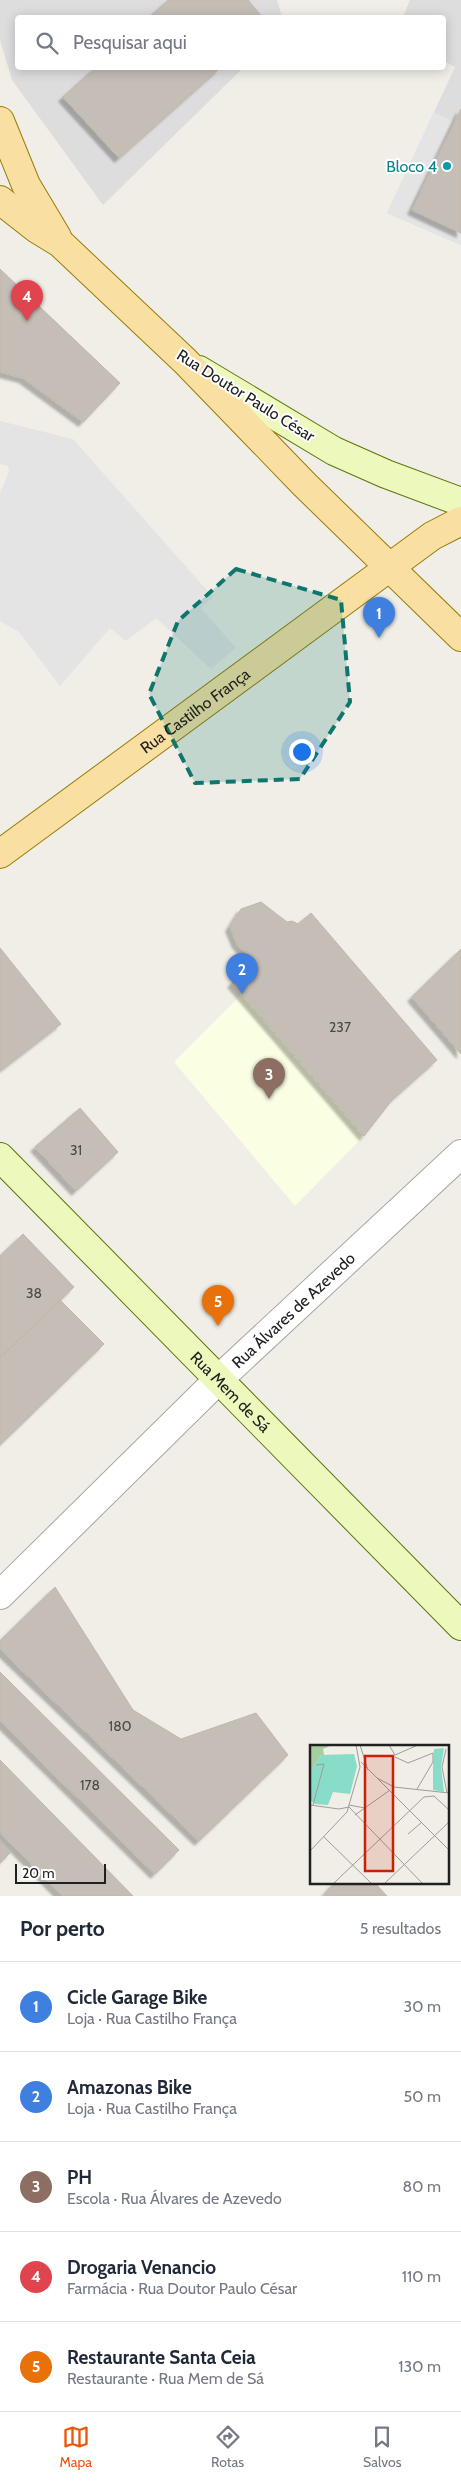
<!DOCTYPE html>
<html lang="pt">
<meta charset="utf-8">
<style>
body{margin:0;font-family:Cabin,sans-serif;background:#f6f6f7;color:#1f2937}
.scale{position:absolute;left:15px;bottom:12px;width:91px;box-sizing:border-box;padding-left:5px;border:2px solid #202020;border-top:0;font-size:14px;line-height:18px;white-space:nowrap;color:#202020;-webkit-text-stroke:4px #fff;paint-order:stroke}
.you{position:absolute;left:301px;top:751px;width:18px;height:18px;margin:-12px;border:4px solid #fff;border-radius:50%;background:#1a73e8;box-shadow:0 0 0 8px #1a73e833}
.badge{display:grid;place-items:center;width:32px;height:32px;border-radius:50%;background:#ea580c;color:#fff;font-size:16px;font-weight:700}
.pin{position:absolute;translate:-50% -41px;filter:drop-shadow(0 1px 2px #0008)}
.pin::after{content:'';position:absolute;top:26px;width:18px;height:15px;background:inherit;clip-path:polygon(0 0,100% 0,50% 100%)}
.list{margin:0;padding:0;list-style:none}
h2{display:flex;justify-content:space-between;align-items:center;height:65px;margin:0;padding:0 20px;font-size:21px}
h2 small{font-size:16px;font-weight:400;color:#747a83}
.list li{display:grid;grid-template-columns:32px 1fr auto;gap:15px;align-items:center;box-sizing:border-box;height:90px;padding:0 20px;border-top:1px solid #e0e1e3}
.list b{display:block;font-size:19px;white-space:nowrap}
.list p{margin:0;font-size:16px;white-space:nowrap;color:#747a83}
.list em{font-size:16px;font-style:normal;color:#747a83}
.icon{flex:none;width:28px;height:28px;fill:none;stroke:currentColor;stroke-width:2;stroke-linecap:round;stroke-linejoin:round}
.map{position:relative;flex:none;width:461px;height:1896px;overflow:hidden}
.search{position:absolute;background:#fff;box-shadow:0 2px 12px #0003;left:15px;right:15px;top:15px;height:55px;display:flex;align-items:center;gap:12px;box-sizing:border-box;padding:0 18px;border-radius:5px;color:#747a83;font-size:19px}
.sheet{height:515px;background:#fff}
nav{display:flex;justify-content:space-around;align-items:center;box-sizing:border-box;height:70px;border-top:1px solid #e0e1e3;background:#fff;font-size:14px;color:#747a83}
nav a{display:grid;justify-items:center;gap:2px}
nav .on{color:#ea580c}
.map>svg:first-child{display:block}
.residential{fill:#dedddd}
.education{fill:#fafee2}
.parking{fill:#e4e4e4}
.building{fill:#c5beb6;stroke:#c2b7a9;filter:url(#shadow)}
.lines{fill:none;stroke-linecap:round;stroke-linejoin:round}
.minor-casing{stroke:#a7a7a7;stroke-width:30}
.secondary-casing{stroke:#5a7608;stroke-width:30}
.primary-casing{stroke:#987c04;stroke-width:30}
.minor{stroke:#fff;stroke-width:28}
.secondary{stroke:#edf8bd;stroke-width:28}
.primary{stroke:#f9e0a2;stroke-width:28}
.marked{fill:#0f766e;fill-opacity:0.2;stroke:#0f766e;stroke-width:4;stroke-dasharray:10 6;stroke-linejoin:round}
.culture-dot{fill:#0f9aa8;stroke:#fff;stroke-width:2}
.labels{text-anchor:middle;stroke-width:4;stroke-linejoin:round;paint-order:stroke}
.number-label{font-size:14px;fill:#494846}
.culture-label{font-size:16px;fill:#0d838f;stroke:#fff;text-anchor:end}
.street-label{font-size:16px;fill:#202020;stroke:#fff}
.inset-road{fill:none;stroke:#9d9c97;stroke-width:1}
.view{fill:#ca2106;fill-opacity:0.15;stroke:#ca2106;stroke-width:2.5}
.inset-edge{fill:none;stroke:#202020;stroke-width:2.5}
</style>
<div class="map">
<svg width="461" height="1896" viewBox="0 0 461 1896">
<defs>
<filter id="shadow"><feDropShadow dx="-4.5" dy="4.5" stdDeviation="1" flood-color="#0004"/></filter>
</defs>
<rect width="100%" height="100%" fill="#f0eee7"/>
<path class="residential" d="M0,0h277l5,17 -264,1v50h225l-140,137 -91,-125 -12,-40z
M410,0h51v245l-74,-32 68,-146 -11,-6v-43l-41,-1z"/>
<path class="education" d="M242,994l122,142 -69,70 -121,-144z"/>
<path class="parking" d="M434,112l27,13v120l-74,-32z
M0,421l73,18 140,158 -12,11 35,40 -25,21 -55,-51 -30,23 -16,-13 -50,58 -41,-54 -19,-11v-128l9,-21 -1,-6 -8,-2z"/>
<path class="building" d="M168,0h80l15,18h-114z
M95,68h125l-101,90 -56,-61z
M461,109v124l-49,-23z
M0,269l120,114 -37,39 -60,-44 -23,-6z
M261,902l26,20 5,-1 6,3 13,-11 126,147 -45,40 -28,36 -132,-153 17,-16 -4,-5 3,-6 -11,-12 -7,-17 11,-18z
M0,948l61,76 -61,47z
M461,949v105l-49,-57z
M80,1108l38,44 -42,39 -41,-44z
M23,1234l51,53 -74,71v-102z
M60,1300l44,44 -104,101v-87z
M55,1587l78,123 48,29 75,-26 32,42 -89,86 -199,-192v-8z
M0,1672l179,178 -24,24 -155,-153z
M0,1760l133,136h-71l-62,-64z
M0,1841l11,11 -11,11z
M335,1882h39l13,14h-64z"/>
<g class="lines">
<defs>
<g id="minor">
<path id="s1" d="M0,1595l219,-216 242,-225"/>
</g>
<g id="secondary">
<path d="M199,370l135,81 52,23 75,28"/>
<path id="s2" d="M0,1157l461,469"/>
</g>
<g id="primary">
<path d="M0,121l26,64 31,52"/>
<path d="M0,200l37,29 23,14 125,118 120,124 156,152"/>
<path id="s3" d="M0,854l432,-318 29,-15"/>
</g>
</defs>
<use href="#minor" class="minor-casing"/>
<use href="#secondary" class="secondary-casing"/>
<use href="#primary" class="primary-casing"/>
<use href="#minor" class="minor"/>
<use href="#secondary" class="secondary"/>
<use href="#primary" class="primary"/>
</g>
<path class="marked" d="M236,569l105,31 9,102 -50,77 -105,4 -46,-89 29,-73z"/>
<circle class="culture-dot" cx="447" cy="166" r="5"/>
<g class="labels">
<g class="number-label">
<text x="340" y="1032">237</text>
<text x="76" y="1155">31</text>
<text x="34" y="1298">38</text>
<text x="120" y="1731">180</text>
<text x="90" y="1790">178</text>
</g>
<g class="culture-label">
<text x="437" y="172">Bloco 4</text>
</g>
<g class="street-label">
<text transform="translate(246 395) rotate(32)" y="6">Rua Doutor Paulo César</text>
<text dy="6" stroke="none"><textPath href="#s3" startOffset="242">Rua Castilho França</textPath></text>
<text dy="6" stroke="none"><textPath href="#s1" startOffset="409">Rua Álvares de Azevedo</textPath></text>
<text dy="6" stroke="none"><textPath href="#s2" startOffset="329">Rua Mem de Sá</textPath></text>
</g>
</g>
<g transform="translate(310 1745)">
<rect width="139" height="139" fill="#f0eee7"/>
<path d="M0,0h22l-9,4 1,6h-3l-11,18z" fill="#a4ce9d"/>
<path d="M134,3l-3,19 3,25 -11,-2v-23l1,-18zM44,9l3,12 -7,28 -17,-2 -5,13 -13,-1 -5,-4v-27l11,-18z" fill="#87ddc8"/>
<path class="inset-road" d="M50,0l8,25M79,0l6,10 23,-10M136,4l-4,18 5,26M85,12l13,6 25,-10v9l-16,27M51,17l16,16 17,9 55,6M67,33l72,72M0,60l29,4 10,-2M3,60l11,-41 -8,1M39,60l16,3M39,62l73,76M45,70l35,-25M98,89l13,-11M14,92l47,46M0,106l37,-39 13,-45 -4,-22M24,138l90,-86 10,-1 15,14M75,138l64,-61"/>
<path class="view" d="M55,11h28v115h-28z"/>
<rect width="139" height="139" class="inset-edge"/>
</g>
</svg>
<div class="scale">20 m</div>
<div class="you"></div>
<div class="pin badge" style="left:379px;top:638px;background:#3f7fe0">1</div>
<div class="pin badge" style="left:242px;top:994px;background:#3f7fe0">2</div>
<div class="pin badge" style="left:269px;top:1099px;background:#8d6e63">3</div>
<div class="pin badge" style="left:27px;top:321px;background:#e0444e">4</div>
<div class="pin badge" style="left:218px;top:1326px;background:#e8710a">5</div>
<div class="search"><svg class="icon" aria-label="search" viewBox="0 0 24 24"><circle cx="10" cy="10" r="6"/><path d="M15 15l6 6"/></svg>Pesquisar aqui</div>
</div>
<section class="sheet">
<h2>Por perto<small>5 resultados</small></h2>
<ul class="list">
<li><span class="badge" style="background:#3f7fe0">1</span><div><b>Cicle Garage Bike</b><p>Loja · Rua Castilho França</p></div><em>30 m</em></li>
<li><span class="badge" style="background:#3f7fe0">2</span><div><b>Amazonas Bike</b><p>Loja · Rua Castilho França</p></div><em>50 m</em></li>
<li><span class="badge" style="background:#8d6e63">3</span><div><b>PH</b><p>Escola · Rua Álvares de Azevedo</p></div><em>80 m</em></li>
<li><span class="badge" style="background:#e0444e">4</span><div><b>Drogaria Venancio</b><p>Farmácia · Rua Doutor Paulo César</p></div><em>110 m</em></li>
<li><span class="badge" style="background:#e8710a">5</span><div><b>Restaurante Santa Ceia</b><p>Restaurante · Rua Mem de Sá</p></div><em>130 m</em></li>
</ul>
</section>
<nav>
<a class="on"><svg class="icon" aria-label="map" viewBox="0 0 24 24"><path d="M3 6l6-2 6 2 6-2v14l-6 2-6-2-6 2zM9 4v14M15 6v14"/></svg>Mapa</a>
<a><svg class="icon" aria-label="directions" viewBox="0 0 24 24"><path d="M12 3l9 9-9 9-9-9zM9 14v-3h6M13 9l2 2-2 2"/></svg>Rotas</a>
<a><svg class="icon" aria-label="saved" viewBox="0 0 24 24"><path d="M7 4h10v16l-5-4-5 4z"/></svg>Salvos</a>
</nav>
